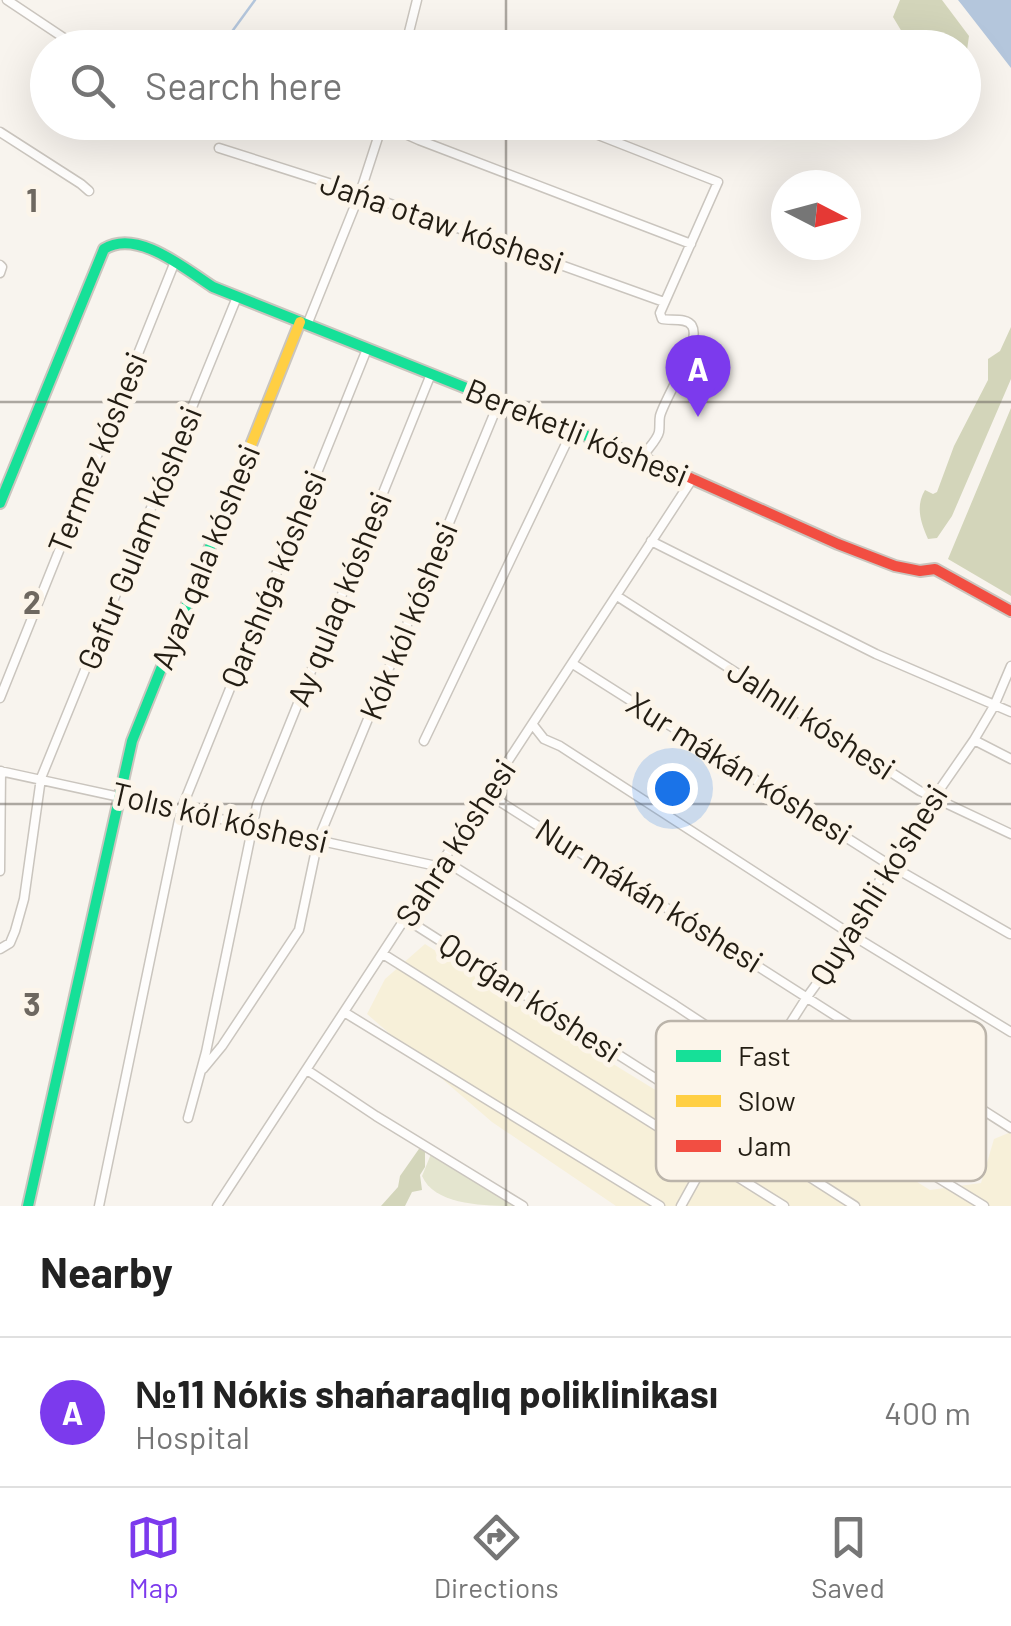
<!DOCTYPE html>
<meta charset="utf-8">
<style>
body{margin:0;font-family:Barlow,sans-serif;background:#f2f2f2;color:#222}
.compass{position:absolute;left:771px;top:170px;width:90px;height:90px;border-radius:50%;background:#fff;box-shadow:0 10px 40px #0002;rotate:96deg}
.you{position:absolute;left:672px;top:788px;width:35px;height:35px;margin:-25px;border:8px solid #fff;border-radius:50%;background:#1a73e8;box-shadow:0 0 0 15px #1a73e833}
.badge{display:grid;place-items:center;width:65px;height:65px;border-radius:50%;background:#7c3aed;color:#fff;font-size:32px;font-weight:700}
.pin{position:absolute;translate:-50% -82px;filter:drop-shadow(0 2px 5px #0008)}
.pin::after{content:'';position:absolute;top:52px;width:35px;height:30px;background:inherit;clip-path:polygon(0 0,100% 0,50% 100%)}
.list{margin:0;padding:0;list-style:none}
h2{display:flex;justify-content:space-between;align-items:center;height:130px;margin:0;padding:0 40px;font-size:42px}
h2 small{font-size:32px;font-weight:400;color:#767676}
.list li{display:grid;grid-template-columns:65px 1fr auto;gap:30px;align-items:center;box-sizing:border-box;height:150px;padding:0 40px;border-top:2px solid #e0e0e0}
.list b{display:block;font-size:38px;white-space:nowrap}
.list p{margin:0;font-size:32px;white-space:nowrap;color:#767676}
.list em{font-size:32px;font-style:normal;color:#767676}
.icon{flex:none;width:55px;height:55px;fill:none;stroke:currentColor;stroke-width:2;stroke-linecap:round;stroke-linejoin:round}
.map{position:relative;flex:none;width:1011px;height:1206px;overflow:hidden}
.search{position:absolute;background:#fff;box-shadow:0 10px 40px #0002;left:30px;right:30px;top:30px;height:110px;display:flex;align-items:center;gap:25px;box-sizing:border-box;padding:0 35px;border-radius:55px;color:#767676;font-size:38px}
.sheet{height:280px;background:#fff}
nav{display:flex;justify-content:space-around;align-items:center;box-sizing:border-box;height:140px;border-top:2px solid #e0e0e0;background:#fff;font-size:28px;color:#767676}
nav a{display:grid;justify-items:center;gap:5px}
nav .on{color:#7c3aed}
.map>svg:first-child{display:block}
.green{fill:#e4e5cf}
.forest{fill:#d3d5ba}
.sand{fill:#f7f0d9}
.water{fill:#b4c6dc}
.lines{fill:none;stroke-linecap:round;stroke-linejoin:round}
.stream{stroke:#b4c6dc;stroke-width:2.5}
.street-casing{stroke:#cac5be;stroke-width:11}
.fast-casing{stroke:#cac5be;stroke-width:14}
.slow-casing{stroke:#cac5be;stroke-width:14}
.jam-casing{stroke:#cac5be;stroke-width:14}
.street{stroke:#fefdfc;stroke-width:8}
.fast{stroke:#16e098;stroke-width:10}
.slow{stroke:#ffcf43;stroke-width:10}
.jam{stroke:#f24e42;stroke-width:10}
.grid{fill:none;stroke:#6e6860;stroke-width:2.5;stroke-opacity:0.55}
.labels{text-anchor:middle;stroke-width:10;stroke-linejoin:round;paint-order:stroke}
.street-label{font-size:32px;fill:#231d13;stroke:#fcf5ea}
.key{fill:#fcf5ea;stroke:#bbb4aa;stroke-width:2.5}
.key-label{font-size:28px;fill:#231d13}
.grid-label{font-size:32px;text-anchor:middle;font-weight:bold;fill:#6e6860;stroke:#fcf5ea;stroke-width:10;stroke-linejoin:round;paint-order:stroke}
</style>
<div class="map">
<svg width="1011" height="1206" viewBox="0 0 1011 1206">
<rect width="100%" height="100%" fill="#f8f4ee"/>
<path class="green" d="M431,1154l88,52c-33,0 -84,0 -97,-30z"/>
<path class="forest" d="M900,0h42l27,36 -3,21 11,14 2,13 -15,-6v-30l-53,-1 -18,-30z
M1011,327v52l-59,137 -15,22 -9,1c-7,-16 -13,-32 -3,-49l8,4 4,-2 17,-46 34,-66v-21l12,-8z
M1011,408v188l-63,-37z
M421,1146l4,5v16l-5,8 2,15 -10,2 -7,14h-24l17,-19 2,-11z"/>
<path class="sand" d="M425,944l167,107 195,120 77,-22 66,41 51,-7 13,-44 17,-7v74h-395l-124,-84 -125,-108 18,-35z"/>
<path class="water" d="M958,0h53v68l-49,-63z"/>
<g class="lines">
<path class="stream" d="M220,48l35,-48"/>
<defs>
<path id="street" d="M7,0l72,48
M405,48l12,-48
M565,122l153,60 -58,131 2,6c9,2 25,-2 30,7 10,16 -27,71 -32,90 -1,5 0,11 -1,16 -2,9 -13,18 -18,27
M383,124l36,16 272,104
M0,132l81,52 8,7
M219,148l141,45 304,109
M0,265l2,2 -2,6
M307,325l53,-132 23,-71
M651,541l225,113 135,58
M617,596l303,195 91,43
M573,664l315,200 122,70
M0,698l174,-434
M533,725l11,14 16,7 292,189 159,97
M974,740l37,19
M424,741l149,-312
M0,771l441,96
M488,794l523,334
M445,861l230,144 242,160 67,41
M0,871l1,-100
M406,919l449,287
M0,949l10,-6 5,-12 9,-32 17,-121 196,-481
M383,954l401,252
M344,1012l316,194
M203,1069l19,-23 77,-116 19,-90 181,-438
M307,1070l69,46 147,90
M188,1118l18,-66 51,-247 174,-431
M99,1206l82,-396 186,-461
M217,1206l476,-728
M681,1206l46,-83 80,-126 45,-62 36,-71 86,-124 20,-34 17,-40"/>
<path id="fast" d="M0,503l104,-254c33,-21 81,20 109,38l464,185
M28,1206l104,-465 119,-296"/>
<path id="slow" d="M251,445l49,-123"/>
<path id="jam" d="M677,472l161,72 57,22 25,5 15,-2 76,42"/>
</defs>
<use href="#street" class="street-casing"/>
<use href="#fast" class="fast-casing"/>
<use href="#slow" class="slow-casing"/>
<use href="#jam" class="jam-casing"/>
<use href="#street" class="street"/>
<use href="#fast" class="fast"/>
<use href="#slow" class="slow"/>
<use href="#jam" class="jam"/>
</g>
<path class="grid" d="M506,0v48M506,122v1084M0,402h1011M0,804h1011"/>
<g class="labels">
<g class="street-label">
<text transform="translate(442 223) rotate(19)" y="11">Jańa otaw kóshesi</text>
<text transform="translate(577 433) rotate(22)" y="11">Bereketli kóshesi</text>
<text transform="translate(98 453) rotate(-68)" y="11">Termez kóshesi</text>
<text transform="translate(140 538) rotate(-68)" y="11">Gafur Gulam kóshesi</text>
<text transform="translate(206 557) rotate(-68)" y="11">Ayaz qala kóshesi</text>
<text transform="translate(274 579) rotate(-68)" y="11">Qarshıǵa kóshesi</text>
<text transform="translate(340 599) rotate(-68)" y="11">Ay qulaq kóshesi</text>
<text transform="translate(409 621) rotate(-68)" y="11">Kók kól kóshesi</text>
<text transform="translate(811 720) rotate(33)" y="11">Jalnılı kóshesi</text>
<text transform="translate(739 769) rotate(32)" y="11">Xur mákán kóshesi</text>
<text transform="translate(220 818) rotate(13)" y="11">Tolıs kól kóshesi</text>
<text transform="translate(456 843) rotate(-57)" y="11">Sahra kóshesi</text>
<text transform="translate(879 885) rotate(-58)" y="11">Quyashli ko'shesi</text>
<text transform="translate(649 896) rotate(32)" y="11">Nur mákán kóshesi</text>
<text transform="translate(530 998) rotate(33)" y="11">Qorǵan kóshesi</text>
</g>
</g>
<rect x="656" y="1021" width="330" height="160" rx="15" class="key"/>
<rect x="676" y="1050" width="45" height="12" fill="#16e098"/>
<rect x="676" y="1095" width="45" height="12" fill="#ffcf43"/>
<rect x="676" y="1140" width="45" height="12" fill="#f24e42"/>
<g class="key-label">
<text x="738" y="1066">Fast</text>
<text x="738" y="1111">Slow</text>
<text x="738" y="1156">Jam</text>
</g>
<g class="grid-label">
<text x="32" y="212">1</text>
<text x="32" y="614">2</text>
<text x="32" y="1016">3</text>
</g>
</svg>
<svg class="compass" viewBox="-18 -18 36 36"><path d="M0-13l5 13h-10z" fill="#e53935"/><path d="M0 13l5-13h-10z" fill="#767676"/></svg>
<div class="you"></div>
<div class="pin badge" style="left:698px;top:417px">A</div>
<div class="search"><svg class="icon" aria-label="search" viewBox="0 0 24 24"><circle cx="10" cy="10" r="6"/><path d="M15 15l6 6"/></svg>Search here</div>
</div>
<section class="sheet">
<h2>Nearby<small></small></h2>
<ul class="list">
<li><span class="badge">A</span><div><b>№11 Nókis shańaraqlıq poliklinikası</b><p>Hospital</p></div><em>400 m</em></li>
</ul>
</section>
<nav>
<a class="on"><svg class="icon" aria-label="map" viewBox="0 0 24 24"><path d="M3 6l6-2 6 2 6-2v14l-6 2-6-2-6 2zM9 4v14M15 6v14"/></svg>Map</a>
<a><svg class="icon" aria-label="directions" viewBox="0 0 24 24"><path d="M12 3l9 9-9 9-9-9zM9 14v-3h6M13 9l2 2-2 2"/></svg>Directions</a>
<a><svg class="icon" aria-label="saved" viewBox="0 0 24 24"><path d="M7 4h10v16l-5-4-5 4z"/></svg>Saved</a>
</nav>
